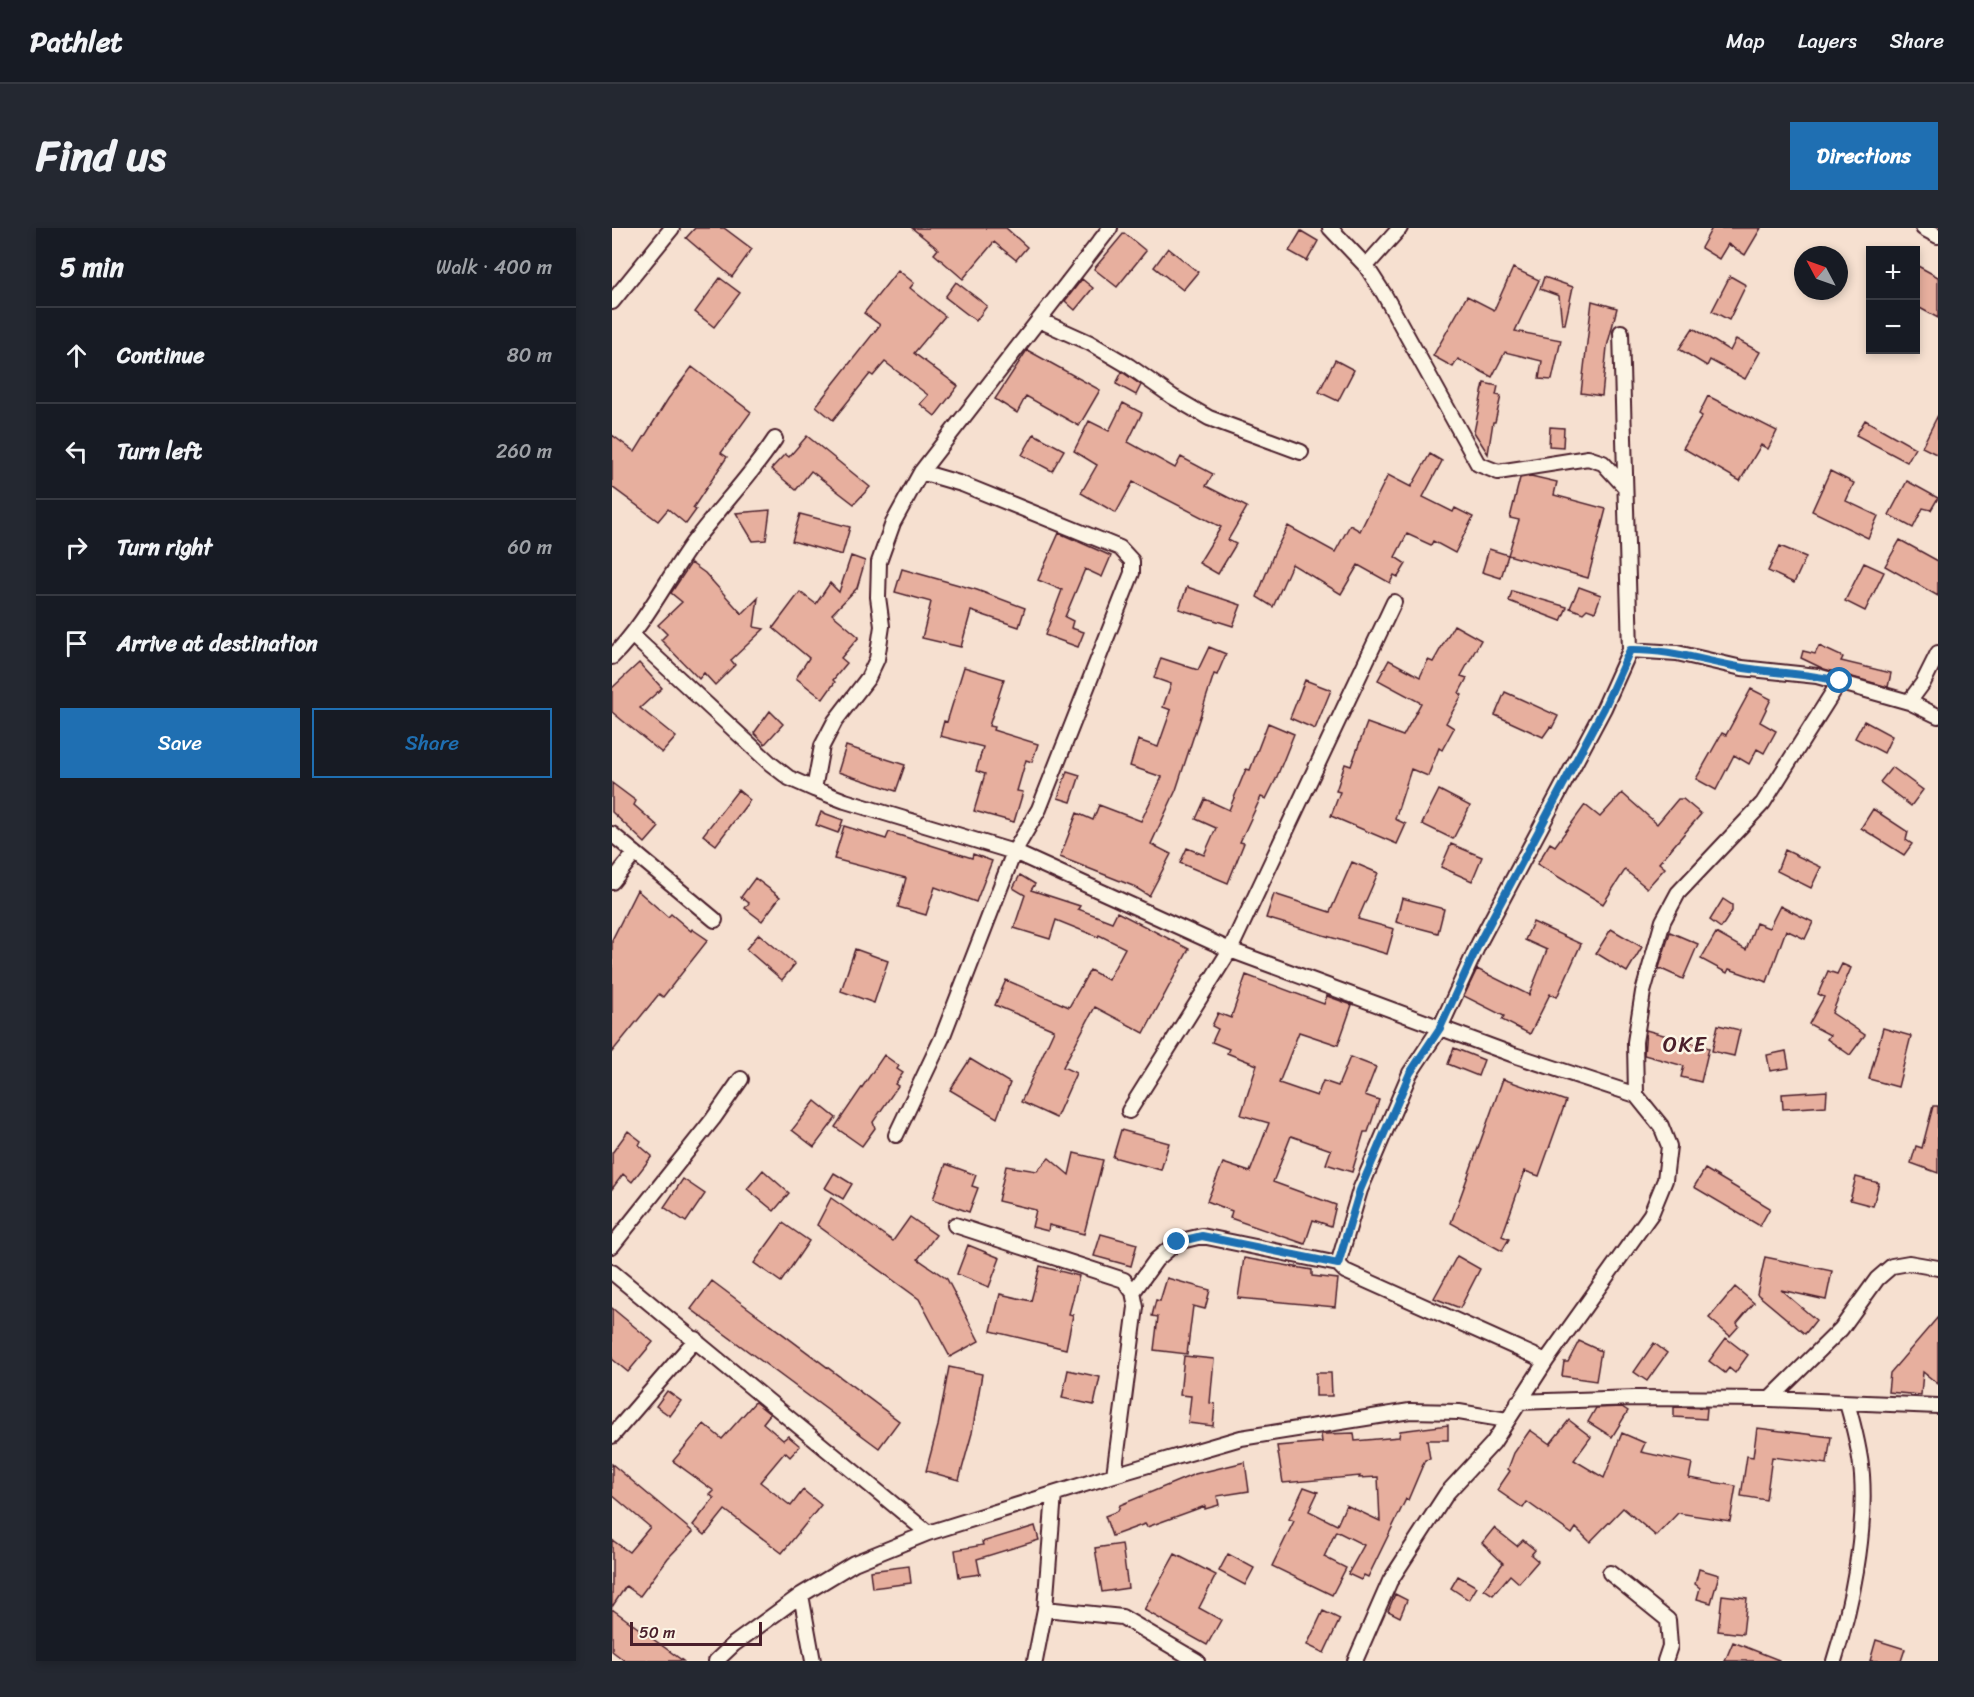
<!DOCTYPE html>
<meta charset="utf-8">
<style>
body{margin:0;font-family:Sriracha,sans-serif;background:#242831;color:#f1f3f6}
.controls{position:absolute;right:18px;top:18px;display:grid;overflow:hidden;border-radius:0px;box-shadow:0 3px 9px #0003}
.controls button{width:54px;height:54px;display:grid;place-items:center;padding:0;border:0;border-bottom:2px solid #363941;background:#171b24;color:#f1f3f6;font:30px sans-serif}
.compass{position:absolute;left:1182px;top:18px;width:54px;height:54px;border-radius:50%;background:#171b24;box-shadow:0 3px 9px #0003;rotate:311deg}
.scale{position:absolute;left:18px;bottom:15px;width:132px;box-sizing:border-box;padding-left:6px;border:3px solid #4a1f2b;border-top:0;font-size:16px;line-height:21px;white-space:nowrap;color:#4a1f2b;-webkit-text-stroke:4px #fcf5e5;paint-order:stroke}
.stop{position:absolute;width:18px;height:18px;margin:-14px;border:4px solid #1f6fb2;border-radius:50%;background:#fff}
.stop.end{background:#1f6fb2;border-color:#fff;box-shadow:0 2px 6px #0008}
.list{margin:0;padding:0;list-style:none}
h2{display:flex;justify-content:space-between;align-items:center;height:78px;margin:0;padding:0 24px;font-size:26px}
h2 small{font-size:20px;font-weight:400;color:#9ea1a6}
.list li{display:grid;grid-template-columns:39px 1fr auto;gap:18px;align-items:center;box-sizing:border-box;height:96px;padding:0 24px;border-top:2px solid #363941}
.list b{display:block;font-size:22px;white-space:nowrap}
.list em{font-size:20px;font-style:normal;color:#9ea1a6}
.actions{display:flex;gap:12px;padding:18px 24px}
.actions a{flex:1;padding:14px 0;border:2px solid #1f6fb2;border-radius:0px;text-align:center;font-size:21px;color:#1f6fb2}
.actions .main{background:#1f6fb2;color:#fff}
.icon{flex:none;width:33px;height:33px;fill:none;stroke:currentColor;stroke-width:2;stroke-linecap:round;stroke-linejoin:round}
.map{position:relative;flex:none;width:1326px;height:1433px;overflow:hidden;border-radius:0px}
header{display:flex;align-items:center;gap:36px;box-sizing:border-box;height:84px;padding:0 30px;background:#171b24;border-bottom:2px solid #363941}
header strong{font-size:28px}
nav{display:flex;gap:33px;margin-inline-start:auto;font-size:21px}
.intro{display:flex;align-items:center;justify-content:space-between;box-sizing:border-box;height:144px;padding:0 36px}
h1{margin:0;font-size:42px}
.button{padding:15px 27px;border-radius:0px;background:#1f6fb2;color:#fff;font-size:21px;font-weight:700}
main{display:flex;gap:36px;padding:0 36px}
aside{flex:1;background:#171b24;border-radius:0px;box-shadow:0 3px 9px #0003}
.map>svg:first-child{display:block}
.building{fill:#e7af9e;stroke:#4a1f2b;stroke-width:1.5}
.lines{fill:none;stroke-linecap:round;stroke-linejoin:round}
.street-casing{stroke:#4a1f2b;stroke-width:18}
.street{stroke:#fcf5e5;stroke-width:14}
.route{stroke:#1f6fb2;stroke-width:8}
.labels{text-anchor:middle;stroke-width:5;stroke-linejoin:round;paint-order:stroke}
.quarter-label{font-size:22px;letter-spacing:1.5px;fill:#4a1f2b;stroke:#fcf5e5}
</style>
<header>
<strong>Pathlet</strong>
<nav><a>Map</a><a>Layers</a><a>Share</a></nav>
</header>
<div class="intro"><h1>Find us</h1><a class="button">Directions</a></div>
<main>
<aside>
<h2>5 min<small>Walk · 400 m</small></h2>
<ul class="list">
<li><svg class="icon" aria-label="ahead" viewBox="0 0 24 24"><path d="M12 20V5M6 11l6-6 6 6"/></svg><div><b>Continue</b></div><em>80 m</em></li>
<li><svg class="icon" aria-label="left" viewBox="0 0 24 24"><path d="M17 20v-9H6M10 6l-5 5 5 5"/></svg><div><b>Turn left</b></div><em>260 m</em></li>
<li><svg class="icon" aria-label="right" viewBox="0 0 24 24"><path d="M7 20v-9h11M14 6l5 5-5 5"/></svg><div><b>Turn right</b></div><em>60 m</em></li>
<li><svg class="icon" aria-label="arrive" viewBox="0 0 24 24"><path d="M6 21V4h12l-3 4 3 4H6"/></svg><div><b>Arrive at destination</b></div></li>
</ul>
<div class="actions"><a class="main">Save</a><a>Share</a></div>
</aside>
<div class="map">
<svg width="1326" height="1433" viewBox="0 0 1326 1433">
<rect width="100%" height="100%" fill="#f6e0d0"/>
<filter id="ink" filterUnits="userSpaceOnUse"><feTurbulence type="fractalNoise" baseFrequency=".0167" numOctaves="2"/><feDisplacementMap in="SourceGraphic" scale="12" xChannelSelector="R" yChannelSelector="G"/><feConvolveMatrix kernelMatrix="1 2 1 2 8 2 1 2 1" color-interpolation-filters="sRGB"/></filter>
<g filter="url(#ink)">
<path class="building" d="M83,0h29l28,21 -20,28 -46,-39z
M300,0h94l21,19 -11,13 -22,-18 -31,37 -29,-25 4,-5z
M1100,0h49l-16,27 -17,-11 -9,15 -18,-11z
M689,3l17,10 -11,20 -18,-10z
M512,5l22,18 -29,36 -23,-18z
M556,20l30,24 -15,18 -29,-23z
M1304,37l22,12v41l-22,-12z
M901,40l26,12 -24,51 46,9 -9,40 -13,-1 3,-18 -37,-9 -13,25 -34,-18 -5,8 -20,-11 34,-60 27,14z
M286,42l16,13 -4,5 35,28 -31,37 44,33 -23,30 -15,-12 8,-9 -43,-33 -12,14 -3,-2 -37,46 -17,-14 64,-81 -16,-12z
M1118,48l16,9 -17,35 -17,-9z
M932,49l29,10 -8,37h-3l-3,-28 -19,-7z
M108,50l20,15 -26,34 -19,-15z
M470,51l11,9 -18,22 -10,-9z
M344,54l31,24 -11,15 -31,-24z
M980,73l25,7 -10,39 -5,49 -21,-3z
M1081,100l37,23 6,-12 24,13 -15,27 -35,-19 -3,6 -28,-17z
M415,122l73,40 -21,36 -53,-30 -9,17 -22,-14z
M723,132l19,10 -16,31 -19,-9z
M80,139l59,45 -30,41 6,4 -34,51 3,2 -10,14 -18,-15 -10,12 -46,-34v-52l23,17 33,-53z
M510,144l19,13 -5,10 -20,-11z
M872,155l14,3 -2,9 5,1 -6,26h-2l-5,32 -14,-22z
M1096,168l69,35 -9,18 -7,-4 -21,36 -57,-33 19,-32 -3,-2z
M511,175l19,10 -14,29 47,26 6,-11 32,17 -7,12 41,21 -19,33 8,4 -18,30 -19,-11 22,-36 -88,-45 -17,31 -35,-20 16,-28 -23,-14 15,-30 20,10z
M1326,187v40l-16,-8z
M1253,192l50,28 -8,14 -51,-27z
M938,199l14,1 -1,19 -14,-1z
M422,206l30,16 -12,21 -30,-16z
M195,208l63,51 -16,17 -43,-33 -15,19 -25,-21 14,-15 4,3z
M818,226l12,7 -19,36 30,15 2,-4 18,9 -18,36 -22,-12 -2,4 -24,-11 -12,23 11,7 -8,13 -4,-2 -4,8 -32,-18 -17,29 -49,-30 -19,43 -16,-10 17,-44 14,-27 47,26 15,-27 10,6 28,-56 23,12z
M1218,243l24,12 -8,18 32,15 -10,22 -56,-27z
M919,248l26,6 -3,13 52,14 -18,69 -80,-23 11,-35 -9,-2 10,-40z
M1295,253l31,17 -7,12 -8,-2 -10,20 -24,-13z
M158,282l-4,30 -13,1 -17,-28z
M188,286l50,13 -8,28 -50,-14z
M447,305l52,23 -9,21 -17,-8 -20,48 8,4 -2,7 13,4 -6,15 -33,-12 17,-45 -24,-10z
M1288,312l38,21v35l-53,-30z
M1168,318l26,11 -12,26 -26,-12z
M877,321l19,6 -7,23 -19,-6z
M239,328l14,5 -8,27 -25,26 27,23 -18,21 6,5 -14,17 2,2 -12,17 -27,-21 13,-20 -36,-30 27,-36 16,12 14,-21 9,9z
M79,335l14,10 37,41 16,-16 -4,29 10,2 -33,31 4,5 -20,20 -11,-12 -5,6 -38,-39 6,-6 -9,-9 24,-23 -11,-9z
M1252,335l20,9 -19,39 -20,-10z
M290,341l75,21 48,18 -6,19 -48,-16 -10,36 -39,-9 9,-36 -36,-10z
M575,359l54,18 -8,21 -54,-17z
M967,359l22,8 -6,17 -8,-3 -4,4 -13,-5z
M900,363l55,16 -6,14 -52,-20z
M842,397l27,15 -20,36 6,2 -8,15 3,2 -16,28 8,5 -12,22 -3,-2 -11,28 -17,-7 -16,50 11,5 -9,20 -66,-28 9,-24 -4,-1 9,-27 6,2 16,-43 36,13 18,-33 -43,-23 11,-20 31,17 8,-17 5,2z
M1207,418l24,11 -2,4 50,12 -3,14 -64,-18 -23,-11 2,-7 12,3z
M597,419l17,7 -9,21 -3,-1 -38,116 -25,54 20,10 -22,42 -16,-10 -73,-29 17,-44 16,7 6,-15 42,16 21,-44 -32,-11 8,-26 20,7 13,-37 -8,-3 8,-23 -17,-6 7,-20 37,12z
M27,435l23,25 -22,20 36,29 -14,16 -50,-41v-24z
M352,439l40,12 -15,47 5,1 -1,3 45,14 -6,18 -6,-2 -9,31 6,1 -9,30 -40,-11 11,-37 -9,-3 7,-24 -43,-11 4,-15 3,1z
M693,452l26,10 -16,39 -25,-11z
M1139,461l20,10 -11,23 16,9 -12,22 -7,-4 -8,15 -15,-9 -18,35 -20,-11 26,-46 4,2z
M893,464l53,24 -6,12 -2,-1 -7,10 -48,-22z
M158,483l13,13 -18,20 -11,-11z
M1252,493l28,15 -8,17 -29,-15z
M656,495l26,11 -18,45 -10,20 -5,-2 -21,45 4,1 -16,40 -48,-20 7,-15 17,7 12,-27 -20,-9 9,-20 24,11 17,-41 4,1z
M234,518l59,19 -9,26 -58,-19z
M1280,539l31,23 -12,16 -31,-24z
M455,543l13,4 -9,27 -13,-4z
M0,555l24,18 -2,4 25,22 -14,16 -33,-31z
M126,562l12,10 -34,45 -13,-10z
M827,562l31,16 -17,33 -31,-15z
M1010,565l35,31 21,-25h5l18,15 -42,49 6,5 -18,20 -22,-18 -22,34 -66,-40 13,-21 5,3 30,-41 15,12z
M1261,581l35,23 -2,8 6,4 -8,11 -43,-27z
M209,584l22,8 -5,13 -22,-8z
M232,598l42,13 3,-7 83,26 1,-4 19,7 -16,41 -41,-15 -9,28 -28,-8 8,-29 -72,-19z
M839,616l31,13 -10,24 -31,-14z
M1173,622l36,17 -10,21 -34,-17z
M740,634l26,11 -20,46 36,10 -7,25 -121,-36 8,-24 56,18z
M408,647l15,9 -4,6 49,16 -2,3 34,13 5,-10 72,37 -45,84 -49,-26 -32,60 13,6 -20,45 -35,-16 33,-72 -59,-25 11,-25 63,27 21,-37 18,10 17,-32 -26,-13 -1,2 -42,-17 -6,19 -36,-11 11,-33 -12,-7z
M143,650l25,19 -18,24 -17,-13 4,-5 -8,-6z
M25,662l31,27 3,-3 20,17 1,-2 16,11 -45,57 -4,-3 -47,58v-112z
M790,670l42,11 -6,24 -42,-11z
M1111,671l9,6v6l-11,17 -11,-8z
M1168,678l33,16 -8,17 -19,-9 -19,52 -38,-13 -2,4 -26,-14 15,-26 30,17 10,-27 13,5z
M921,694l48,22 -24,53 -7,-3 -20,40 -28,-14 2,-4 -40,-20 13,-27 52,26 18,-45 -22,-10z
M999,701l31,18 -15,25 -31,-19z
M1058,704l28,12 -15,35 -24,-11z
M147,706l36,30 -13,16 -36,-31z
M243,721l33,12 -14,42 -33,-12z
M1230,736l9,4 -19,45 33,22 -15,20 -23,-16 3,-4 -21,-11 15,-27 -6,-3 10,-23 9,3z
M634,747l78,29 3,-8 25,9 -14,40 -39,-13 -20,51 38,13 6,-15 15,5 12,-29 26,10 -11,28 14,5 -11,32h-4l-12,40 -26,-8 5,-14 -40,-14 -18,46 63,23 -5,21 -18,-6 -8,24 -75,-26 2,-7 -25,-10 16,-38 27,9 19,-49 -28,-8 16,-50 -30,-12 2,-4 -17,-7 6,-13 -6,-3 6,-13 13,5z
M1106,797l22,5 -6,26 -22,-5z
M1271,800l28,8 -13,51 -29,-8z
M1034,802l63,18 -8,34 -20,-5 3,-11 -40,-11z
M842,820l30,12 -6,16 -30,-12z
M1174,823l3,17 -19,3 -3,-16z
M272,827l15,11 -2,3 6,4 -8,11 3,2 -25,36 2,6 -13,18 -27,-19z
M358,831l40,24 -13,35 -47,-28z
M891,851l63,22 -27,75 -14,-5 -23,65 7,3 -7,12 -51,-28z
M1215,863l-1,15 -43,3 -1,-15z
M203,873l21,17 -22,29 -22,-17z
M1321,878h5v67l-27,-10 5,-17 6,2z
M509,902l48,13 -8,27 -48,-13z
M16,903l13,10 -2,4 13,11 -20,26 -9,-8 -11,15v-36z
M462,925l29,7 -19,74 -35,-9 -1,6 -16,-4 4,-17 -38,-9 8,-35 31,5 12,-13 20,17z
M334,936l30,11 -4,11 6,2 -9,24 -36,-13z
M1093,941l65,39 -10,18 -66,-39z
M151,942l26,23 -15,18 -27,-22z
M222,945l18,11 -9,15 -18,-11z
M1244,949l23,6 -6,23 -23,-6z
M71,951l22,15 -19,28 -22,-15z
M219,970l62,43 17,-24 26,18 -18,24 29,20 32,62 -29,16 -31,-58 -102,-74z
M171,995l26,18 -28,41 -27,-19z
M489,1006l36,10 -6,22 -37,-10z
M356,1017l32,13 -11,29 -32,-13z
M845,1028l23,13 -20,39 -26,-10z
M1153,1029l67,14 -6,29 -45,-10 35,30 -11,14 -48,-40z
M632,1030l68,12v6l26,3 -3,28 -97,-9z
M428,1038l39,10 -10,38 4,1 -7,34 -75,-18 9,-37 31,7z
M555,1050l43,12 -5,19 -12,-3 -6,48 -33,-4 4,-33 -6,-1 4,-16 4,1z
M100,1053l187,140 -20,27 -188,-139z
M1123,1059l19,16 -17,20 2,3 -9,10 -21,-18z
M0,1080l41,34 -25,30 -16,-13z
M1326,1089v67l-15,-12 -2,23 -33,-3 2,-19z
M1114,1110l22,17 -13,18 -6,-5 -4,5 -16,-12z
M967,1113l22,10 -5,30 -34,-5 2,-14h4z
M1042,1115l13,10 -20,28 -13,-9z
M572,1128l30,3 -4,44 5,1 -2,22 -25,-3 3,-27 -11,-1z
M337,1139l33,7 -10,59 -13,47 -33,-9 12,-45z
M456,1142l32,7 -6,28 -32,-7z
M704,1145h15l1,23h-16z
M55,1163l14,10 -11,15 -14,-10z
M143,1174l15,12 -7,9 20,17 5,-4 12,10 -10,11 -5,-5 -25,30 31,24 12,-16 18,15 -39,48 -57,-43 -20,25 -12,-10 21,-27 -4,-3 4,-4 -41,-30 31,-37 18,15z
M1010,1179l6,4 -16,26 -24,-15 8,-14z
M1062,1179l33,1 -1,11 -32,-2z
M957,1192l22,17 -17,23 30,18 18,-45 23,10 -4,9 51,11 -3,15 47,8 -6,35 -52,-8 -22,23 -33,-28 -33,34 -14,-14 -4,6 -45,-32 -4,6 -26,-18 13,-19 -2,-2 6,-16 16,-23 20,14z
M836,1197v15h-21l3,19 -5,1 -17,40 -2,-1 -38,78 -4,-2 -3,5 -13,-6 16,-29 -28,-14 -12,26 22,11 -14,27 -60,-29 22,-45 -5,-2 15,-32 14,5 -9,19 28,14 9,-20 34,16 -2,-44 -19,1 1,-2 -77,7 -6,-37 45,-4 -1,-8h4l29,-1 1,8 44,-4 1,-6z
M1145,1200l74,9 -4,27 -55,-7 -6,43 -25,-4 6,-40 6,1z
M633,1234l4,29 -32,5 2,9 -14,4v-3l-58,21 -2,-3 -33,12 -7,-20 13,-5 2,-6 75,-31z
M0,1236l81,68 -25,26 -28,38 -14,-10 -14,21v-67l17,12 21,-25 -38,-32z
M423,1298l4,14 -62,19 3,15 -21,3 -4,-27 28,-5 -1,-3z
M882,1300l23,18 6,-6 12,10 -4,5 7,6 -19,22 -9,-8 -17,20 -9,-6 19,-26 -21,-20z
M510,1316l6,44 -26,4 -7,-44z
M563,1326l41,21 -17,33 22,12 -14,25 -63,-35z
M616,1326l26,14 -9,17 -26,-14z
M297,1338l2,17 -39,5 -2,-17z
M1087,1341l20,6 -8,28 -14,-4 3,-11 -5,-4z
M846,1348l19,11 -8,13 -18,-12z
M783,1366l12,6 -7,17 -12,-6z
M1110,1367l25,3 -4,36 -25,-3z
M0,1381l71,52h-58l-13,-10z
M711,1383l17,8 -16,34 -17,-8z
M1264,1412l29,9 -4,12h-31z
M1121,1414l46,18v1h-54z"/>
<g class="lines">
<defs>
<path id="street" d="M498,0l-189,244 -28,51 -14,39 -1,35 4,29 -5,33 -9,19 -33,43 -13,25 -8,43 31,12 169,51 216,98 284,105 122,40 25,31 8,20 -4,34 -14,34 -105,147 -53,82 -46,50 -57,88 -35,80
M718,0l36,38 18,28 94,170 20,8 90,-14 15,5 21,23
M1311,0l15,8
M754,38l34,-38
M0,74l60,-74
M427,92l51,23 39,23 44,31 36,21 92,34
M21,408l138,128 18,14 25,11
M1018,422l47,3 65,15 75,8 92,26 29,14
M0,429c33,-33 53,-75 80,-113 27,-36 58,-67 83,-105
M1297,474l14,-19 15,-30
M0,606l103,86
M0,654l23,-29
M1024,867l-1,-53 8,-50 20,-71 15,-28 85,-90 77,-122
M517,883l101,-161 164,-348
M284,907l46,-97 72,-186 25,-43 93,-236v-12l-12,-13 -158,-64 -41,-12
M343,997l169,55 9,12 3,15 -22,168
M0,1018l101,-127 28,-40
M0,1044l316,261
M521,1064l23,-32 21,-18 25,-6 136,28
M934,1133l-201,-90 -7,-7 22,-74 50,-117 30,-45 39,-85 125,-235 26,-58 -9,-318
M1158,1171l71,-70 36,-50 15,-13 17,-3 29,5
M906,1174l117,-4 135,1 168,7
M0,1208l84,-97
M998,1345l58,47 2,26 -5,15
M189,1367l12,66
M433,1381l77,8 75,44
M104,1433l18,-17 67,-49 53,-32 74,-30 186,-58 127,-37 169,-27 49,1 48,8
M423,1433l10,-52 9,-115
M1222,1433c18,-57 32,-126 28,-186 -2,-25 -8,-48 -15,-72"/>
</defs>
<use href="#street" class="street-casing"/>
<use href="#street" class="street"/>
</g>
</g>
<g class="lines" filter="url(#ink)">
<path class="route" d="M565,1014l25,-6 136,28 22,-74 50,-117 30,-45 39,-85 125,-235 26,-58c40,-1 75,12 114,18 32,5 65,6 96,13"/>
</g>
<g class="labels">
<g class="quarter-label">
<text x="1073" y="824">OKE</text>
</g>
</g>
</svg>
<div class="controls">
<button>+</button>
<button>−</button>
</div>
<svg class="compass" viewBox="-18 -18 36 36"><path d="M0-13l5 13h-10z" fill="#e53935"/><path d="M0 13l5-13h-10z" fill="#9ea1a6"/></svg>
<div class="scale">50 m</div>
<div class="stop" style="left:1228px;top:453px"></div>
<div class="stop end" style="left:565px;top:1014px"></div>
</div>
</main>
